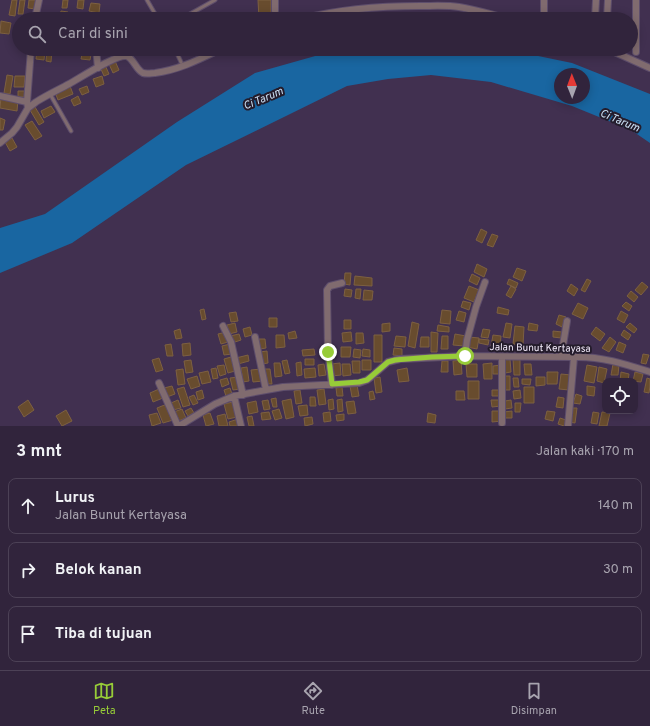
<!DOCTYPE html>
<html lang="id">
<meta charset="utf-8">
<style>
body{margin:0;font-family:Overpass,sans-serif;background:#392c43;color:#f1f3f6}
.controls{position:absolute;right:12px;bottom:12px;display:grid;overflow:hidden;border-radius:8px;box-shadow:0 2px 10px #0003}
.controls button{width:36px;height:36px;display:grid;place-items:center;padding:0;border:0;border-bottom:1px solid #4c4156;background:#31243c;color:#f1f3f6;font:20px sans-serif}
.compass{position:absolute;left:554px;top:68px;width:36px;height:36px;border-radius:50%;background:#31243c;box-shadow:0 2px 10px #0003;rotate:359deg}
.stop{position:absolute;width:12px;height:12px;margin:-9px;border:3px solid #97cc38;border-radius:50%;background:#fff}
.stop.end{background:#97cc38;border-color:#fff;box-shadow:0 1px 4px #0008}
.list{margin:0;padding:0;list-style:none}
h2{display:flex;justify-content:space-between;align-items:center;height:52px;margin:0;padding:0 16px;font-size:17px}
h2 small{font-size:13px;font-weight:400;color:#a8a4af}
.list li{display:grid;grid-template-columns:26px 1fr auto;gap:12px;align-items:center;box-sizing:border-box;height:56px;margin:0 8px 8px;padding:0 8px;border:1px solid #4c4156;border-radius:8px}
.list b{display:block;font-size:15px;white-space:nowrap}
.list p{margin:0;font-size:13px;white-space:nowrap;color:#a8a4af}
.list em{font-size:13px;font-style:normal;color:#a8a4af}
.icon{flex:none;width:22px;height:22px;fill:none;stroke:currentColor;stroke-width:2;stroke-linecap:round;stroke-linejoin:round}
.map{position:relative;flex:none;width:650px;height:426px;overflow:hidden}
.search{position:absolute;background:#31243c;box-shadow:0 2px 10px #0003;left:12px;right:12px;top:12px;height:44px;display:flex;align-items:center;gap:10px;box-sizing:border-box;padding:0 14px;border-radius:22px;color:#a8a4af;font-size:15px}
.sheet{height:244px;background:#31243c}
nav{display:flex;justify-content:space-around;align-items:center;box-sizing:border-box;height:56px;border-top:1px solid #4c4156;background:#31243c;font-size:11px;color:#a8a4af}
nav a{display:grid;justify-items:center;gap:2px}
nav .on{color:#97cc38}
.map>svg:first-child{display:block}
.water{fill:#1966a1;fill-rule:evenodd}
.building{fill:#684c2e;stroke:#7d6041}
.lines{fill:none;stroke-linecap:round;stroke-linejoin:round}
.service-casing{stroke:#5e4e6c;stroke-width:5}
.minor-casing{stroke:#5e4e6c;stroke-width:8}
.service{stroke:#806b6f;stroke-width:3}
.minor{stroke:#806b6f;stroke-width:6}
.route{stroke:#97cc38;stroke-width:5}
.labels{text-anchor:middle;stroke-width:4;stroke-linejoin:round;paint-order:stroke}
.street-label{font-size:10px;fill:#f5edfd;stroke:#241c2b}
.water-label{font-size:11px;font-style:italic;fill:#cce1f5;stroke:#241c2b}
</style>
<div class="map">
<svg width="650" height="426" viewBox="0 0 650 426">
<rect width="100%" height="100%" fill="#413050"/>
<path class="water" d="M340,49h165l67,14 78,31v49l-19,-13 -59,-24 -81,-24 -60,-7 -43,4 -41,7 -161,79 -114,78 -72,30v-45l45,-14 132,-92 78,-49zM560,74h24v24h-24z"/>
<path class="building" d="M12,0h5l-2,16 -6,-1z
M20,0h5l-2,14h-5z
M29,0h7l-1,9 -7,-1z
M63,0h5l-1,8h-5z
M78,0h6l-1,9 -6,-1z
M258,0h13v19h-12z
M91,3l9,1 -1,9 -10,-2z
M61,11l7,1 -1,7h-8z
M1,21l10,2 -2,11 -9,-1z
M37,49l8,1 -1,10 -8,-1z
M83,49h9l-2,11 -9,-1z
M47,51h5l-1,11 -5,-1z
M115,61l4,9 -6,3 -4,-9z
M105,65l4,9 -5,2 -4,-9z
M7,75l6,1 -3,18 -6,-1z
M15,76h10l-1,11h-10z
M102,76l2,8 -8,3 -3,-8z
M70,86l3,8 -15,6 -3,-8z
M87,86l2,6 -7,3 -3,-6z
M18,91h7v6h-7z
M78,96l3,7 -7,3 -3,-6z
M1,97l17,3 -1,11 -17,-3z
M51,106l4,6 -11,6 -3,-7z
M35,107l9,15 -5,3 -9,-15z
M0,118l5,2 -2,10h-3z
M32,121l10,15 -7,4 -10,-15z
M12,138l5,9 -7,4 -5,-9z
M481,229l6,3 -5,11 -6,-3z
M492,234l6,2 -5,11 -6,-2z
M477,264l10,5 -3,8 -10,-5z
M517,268l9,3 -4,10 -9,-4z
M345,273h6l-1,12 -6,-1z
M472,274l8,4 -3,7 -8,-4z
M355,276l17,2v8l-18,-1z
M509,279l9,4 -2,5 -9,-4z
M587,279l4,2 -6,11 -4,-2z
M642,282l6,5 -7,8 -6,-5z
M571,284l7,5 -4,7 -7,-5z
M469,286l10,4 -5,12 -10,-4z
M511,286l5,3 -5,9 -5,-3z
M345,289l7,1 -1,7 -7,-1z
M356,289h5l-1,10 -5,-1z
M364,290l9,1 -1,9h-9z
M631,291l7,6 -4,5 -7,-6z
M463,301l8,2 -2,7 -8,-3z
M626,302l6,4 -3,5 -7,-5z
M578,303l10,5 -5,11 -11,-5z
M498,307l11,3 -1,5 -11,-2z
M204,309l2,10 -4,1 -2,-10z
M442,310l9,1 -1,13 -10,-1z
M459,311l7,2 -2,9 -8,-2z
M621,311l7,4 -4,8 -7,-4z
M236,312l2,9 -7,1 -2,-9z
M559,315l7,2 -4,10 -6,-3z
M269,318h8v9h-8z
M344,320h7v9h-7z
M412,322l7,2 -4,24 -7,-2z
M235,323l2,9 -8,2 -2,-9z
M390,323v8l-8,1v-8z
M506,323l6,1 -2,14 -7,-1z
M529,323l9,2 -1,6 -9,-1z
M630,323l7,6 -3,4 -8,-6z
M438,325l11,2v5l-12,-1z
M515,326l9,1 -1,18 -10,-1z
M250,327l2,8 -7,2 -2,-8z
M596,327l9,7 -5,7 -9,-7z
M180,329l2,9 -6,1 -2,-8z
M483,329l7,1 -2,8 -7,-1z
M624,330l7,5 -3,5 -7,-5z
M295,331l2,7 -8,1 -1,-6z
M553,331l9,1 -1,6 -8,-1z
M226,332l2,10 -7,2 -3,-10z
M351,332l1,9 -9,1 -1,-9z
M431,332l7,1 -1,19h-6z
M356,333h7l1,10 -8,1z
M239,334l2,6 -9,3 -2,-7z
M455,334l11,2 -2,10 -11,-1z
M276,335h8l1,12 -9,1z
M374,335h8v27h-8z
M493,335l8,1 -1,11 -9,-1z
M396,336l10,1 -1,10 -11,-1z
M442,336h6v13h-7z
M421,337h8v10h-9z
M469,337l10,1 -2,11 -10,-2z
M610,337l6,5 -7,10 -7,-4z
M259,339h6l1,9 -6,1z
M479,339l10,1 -1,5 -9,-2z
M619,342l7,3 -3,8 -7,-3z
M190,343l1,12 -8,1 -1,-12z
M171,344l2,12h-6l-2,-11z
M230,344l2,10 -8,1 -2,-9z
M341,347h10l-1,10h-9z
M394,348l8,1v7l-9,-1z
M314,349l1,6 -12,1 -1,-6z
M354,349l7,1 -1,8 -7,-1z
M363,349l7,1v7l-8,-1z
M267,351l1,12 -6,1 -2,-12z
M643,354l6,1 -3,9 -5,-1z
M248,355l1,6 -11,3 -2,-6z
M231,357l4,14 -7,2 -4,-14z
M159,358l4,12 -7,2 -4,-12z
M305,359h9v6h-9z
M505,359h5l1,13 -6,1z
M513,359h7v16h-6z
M191,360l2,12 -7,1 -2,-12z
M287,360l3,13 -5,1 -3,-13z
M362,360h9v10h-9z
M461,360l1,14 -8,1 -1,-14z
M352,361h8v12h-7z
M442,361h6v11h-7z
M301,362l1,13 -5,1 -1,-13z
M274,363h6l2,13 -7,1z
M340,363l1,12 -9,1 -1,-12z
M492,363v16h-8l-1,-15z
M324,364l2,11 -7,1 -1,-11z
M342,364h8l1,11 -8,1z
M466,364h11v13h-10z
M524,364h7l1,11h-7z
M613,364l6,1 -1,10h-7z
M224,365l2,9 -6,2 -3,-10z
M501,365v9h-8v-8z
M587,365l10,2 -3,16 -10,-2z
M247,367l2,14 -6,1 -2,-14z
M599,367l8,2 -3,14 -7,-2z
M216,368l2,10 -5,1 -2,-10z
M315,368l1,9 -11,1 -1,-9z
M407,368l2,13 -10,1 -2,-12z
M183,369l2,15 -7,1 -2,-15z
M261,369l2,12 -10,1 -2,-12z
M265,369h5l2,15h-6z
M208,371l3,11 -9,2 -3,-11z
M547,372h11l-1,12h-10z
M621,372l8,2 -1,7h-8z
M635,372l8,2 -2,8 -8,-1z
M561,374l10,1 -2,15 -10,-1z
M197,376l3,10 -9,3 -4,-10z
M505,376h5v14h-6z
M238,377l2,12 -7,1 -3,-12z
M380,377l2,15 -6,1 -2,-15z
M536,377h9v8l-9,1z
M227,378l2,6 -7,3 -2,-7z
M513,378h5l1,9h-5z
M647,378l3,1v7l-1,7 -5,-1z
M522,379h9l-1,6 -8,-1z
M468,381h11v18h-11z
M357,385l2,11 -7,1 -2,-11z
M172,386l3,8 -8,3 -3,-9z
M587,386l8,1 -1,9 -7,-1z
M184,387l6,18 -7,2 -6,-18z
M342,387l1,9h-6l-1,-8z
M524,387h10v16h-10z
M230,388l2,6 -6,2 -2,-6z
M159,389l4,9 -10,4 -3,-9z
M324,389l2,15 -7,1 -2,-15z
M202,390l2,8 -6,2 -2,-8z
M300,390l2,13 -6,1 -2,-13z
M492,390h9v6h-9z
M520,390l1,8 -7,1 -1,-8z
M373,391l2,8 -5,1 -1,-8z
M456,391h8l1,9h-9z
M576,394l6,2 -2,8 -7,-1z
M194,395l4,8 -5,2 -4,-8z
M310,397h5l1,9h-6z
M558,397l6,1 -1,10 -7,-1z
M276,398l1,9h-4l-2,-8z
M291,399l3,18 -8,2 -4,-18z
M333,399l1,10 -5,1 -1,-10z
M342,399l1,12 -5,1 -1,-12z
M28,400l6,10 -10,7 -6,-10z
M178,400l3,8 -8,2 -2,-7z
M268,400l2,9 -6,1 -2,-9z
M491,400h10v6l-9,1z
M511,400l1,8 -7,1v-8z
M256,401l2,11 -9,2 -2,-11z
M354,401l2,12 -8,1 -2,-12z
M233,402l4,15 -9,2 -4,-15z
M515,403h6l-1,9h-5z
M167,404l6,16 -10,3 -6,-15z
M307,405l1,10 -8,1 -2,-10z
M191,408l3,5 -6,3 -3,-5z
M571,408h6l-2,15 -6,-1z
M182,409l4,9 -8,3 -4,-9z
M279,409l3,9 -7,2 -3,-9z
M66,410l6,11 -10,5 -6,-10z
M492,411h9l1,10 -10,1z
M512,411v7h-7l-1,-6z
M547,411l8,1 -2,9 -8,-2z
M269,412l2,7 -9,1 -1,-7z
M330,412l1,9 -7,1 -1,-9z
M593,412l6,1 -2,11 -6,-1z
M602,412l8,1 -3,13h-8z
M157,413l4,10 -9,3 -3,-11z
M210,413l4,11 -8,2 -3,-11z
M428,413l8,2 -1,8 -8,-1z
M225,414l3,12h-9l-2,-10z
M344,414v6l-7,1 -1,-6z
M252,416l2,10h-5l-2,-9z
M312,417l1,7 -8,2 -1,-8z
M560,418l6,2 -2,6 -6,-2z
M238,419l2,7h-10l-1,-4z"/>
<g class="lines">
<defs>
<path id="service" d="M147,0l11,19
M181,19l34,-19
M175,49l6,13
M50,94l21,37"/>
<path id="minor" d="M275,0v11
M544,0v16
M636,0v52
M35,19l4,-19
M301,19c39,-10 78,-13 119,-13 13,0 27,-1 39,1 18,3 34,8 51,12
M595,19l1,-19
M607,19l1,-19
M96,49l2,19
M608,49l42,19
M0,96l27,6
M28,108l-1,-6 4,-53
M0,143l12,-10 5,-6 11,-19 8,-6c11,-7 22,-12 33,-18 11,-6 46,-29 57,-28 7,1 10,14 17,17 4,1 9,0 12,0 24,-3 45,-14 66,-24
M223,326l8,16 12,53
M255,337l11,53
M465,356l2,-16 9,-33 9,-25
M561,357l6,-36
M159,383l19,43
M332,385l-4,-33 -1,-62 3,-4 12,-3
M234,396l7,30
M502,423v-66
M179,426l36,-22 19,-8 32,-6 17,-3 76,-4 8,-3 4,-3 17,-15 12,-3 65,-3 109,1c26,-1 51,7 76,15
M568,426l6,-69"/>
</defs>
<use href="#service" class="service-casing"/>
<use href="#minor" class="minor-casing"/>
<use href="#service" class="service"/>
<use href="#minor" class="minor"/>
</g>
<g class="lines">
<path class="route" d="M328,352l4,32 27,-2 8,-2 21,-18 7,-2 37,-3 33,-1"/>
</g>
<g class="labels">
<g class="street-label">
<text transform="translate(540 347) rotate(1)" y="4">Jalan Bunut Kertayasa</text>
</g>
<g class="water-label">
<text transform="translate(263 98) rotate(-23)" y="4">Ci Tarum</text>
<text transform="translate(620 120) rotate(23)" y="4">Ci Tarum</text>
</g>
</g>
</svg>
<div class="controls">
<button><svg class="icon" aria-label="locate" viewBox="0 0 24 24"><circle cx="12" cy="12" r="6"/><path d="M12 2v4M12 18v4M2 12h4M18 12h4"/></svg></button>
</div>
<svg class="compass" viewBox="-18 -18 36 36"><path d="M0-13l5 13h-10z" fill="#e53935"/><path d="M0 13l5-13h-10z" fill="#a8a4af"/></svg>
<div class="stop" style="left:465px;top:356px"></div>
<div class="stop end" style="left:328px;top:352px"></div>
<div class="search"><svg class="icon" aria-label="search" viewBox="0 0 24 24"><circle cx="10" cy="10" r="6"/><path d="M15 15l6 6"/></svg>Cari di sini</div>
</div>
<section class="sheet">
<h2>3 mnt<small>Jalan kaki · 170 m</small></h2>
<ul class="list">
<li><svg class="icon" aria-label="ahead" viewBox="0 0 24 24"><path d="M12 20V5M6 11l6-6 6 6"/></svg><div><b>Lurus</b><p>Jalan Bunut Kertayasa</p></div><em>140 m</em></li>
<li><svg class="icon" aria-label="right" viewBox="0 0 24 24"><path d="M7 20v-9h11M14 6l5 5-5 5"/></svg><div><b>Belok kanan</b></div><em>30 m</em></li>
<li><svg class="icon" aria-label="arrive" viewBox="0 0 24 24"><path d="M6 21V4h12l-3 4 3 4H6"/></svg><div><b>Tiba di tujuan</b></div></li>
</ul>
</section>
<nav>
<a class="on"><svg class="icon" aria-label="map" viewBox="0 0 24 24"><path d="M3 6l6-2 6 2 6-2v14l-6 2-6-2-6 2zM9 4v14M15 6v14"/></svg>Peta</a>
<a><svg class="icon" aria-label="directions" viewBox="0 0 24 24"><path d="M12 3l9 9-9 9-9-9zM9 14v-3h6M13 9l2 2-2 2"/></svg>Rute</a>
<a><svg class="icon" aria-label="saved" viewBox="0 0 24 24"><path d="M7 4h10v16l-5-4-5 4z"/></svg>Disimpan</a>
</nav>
